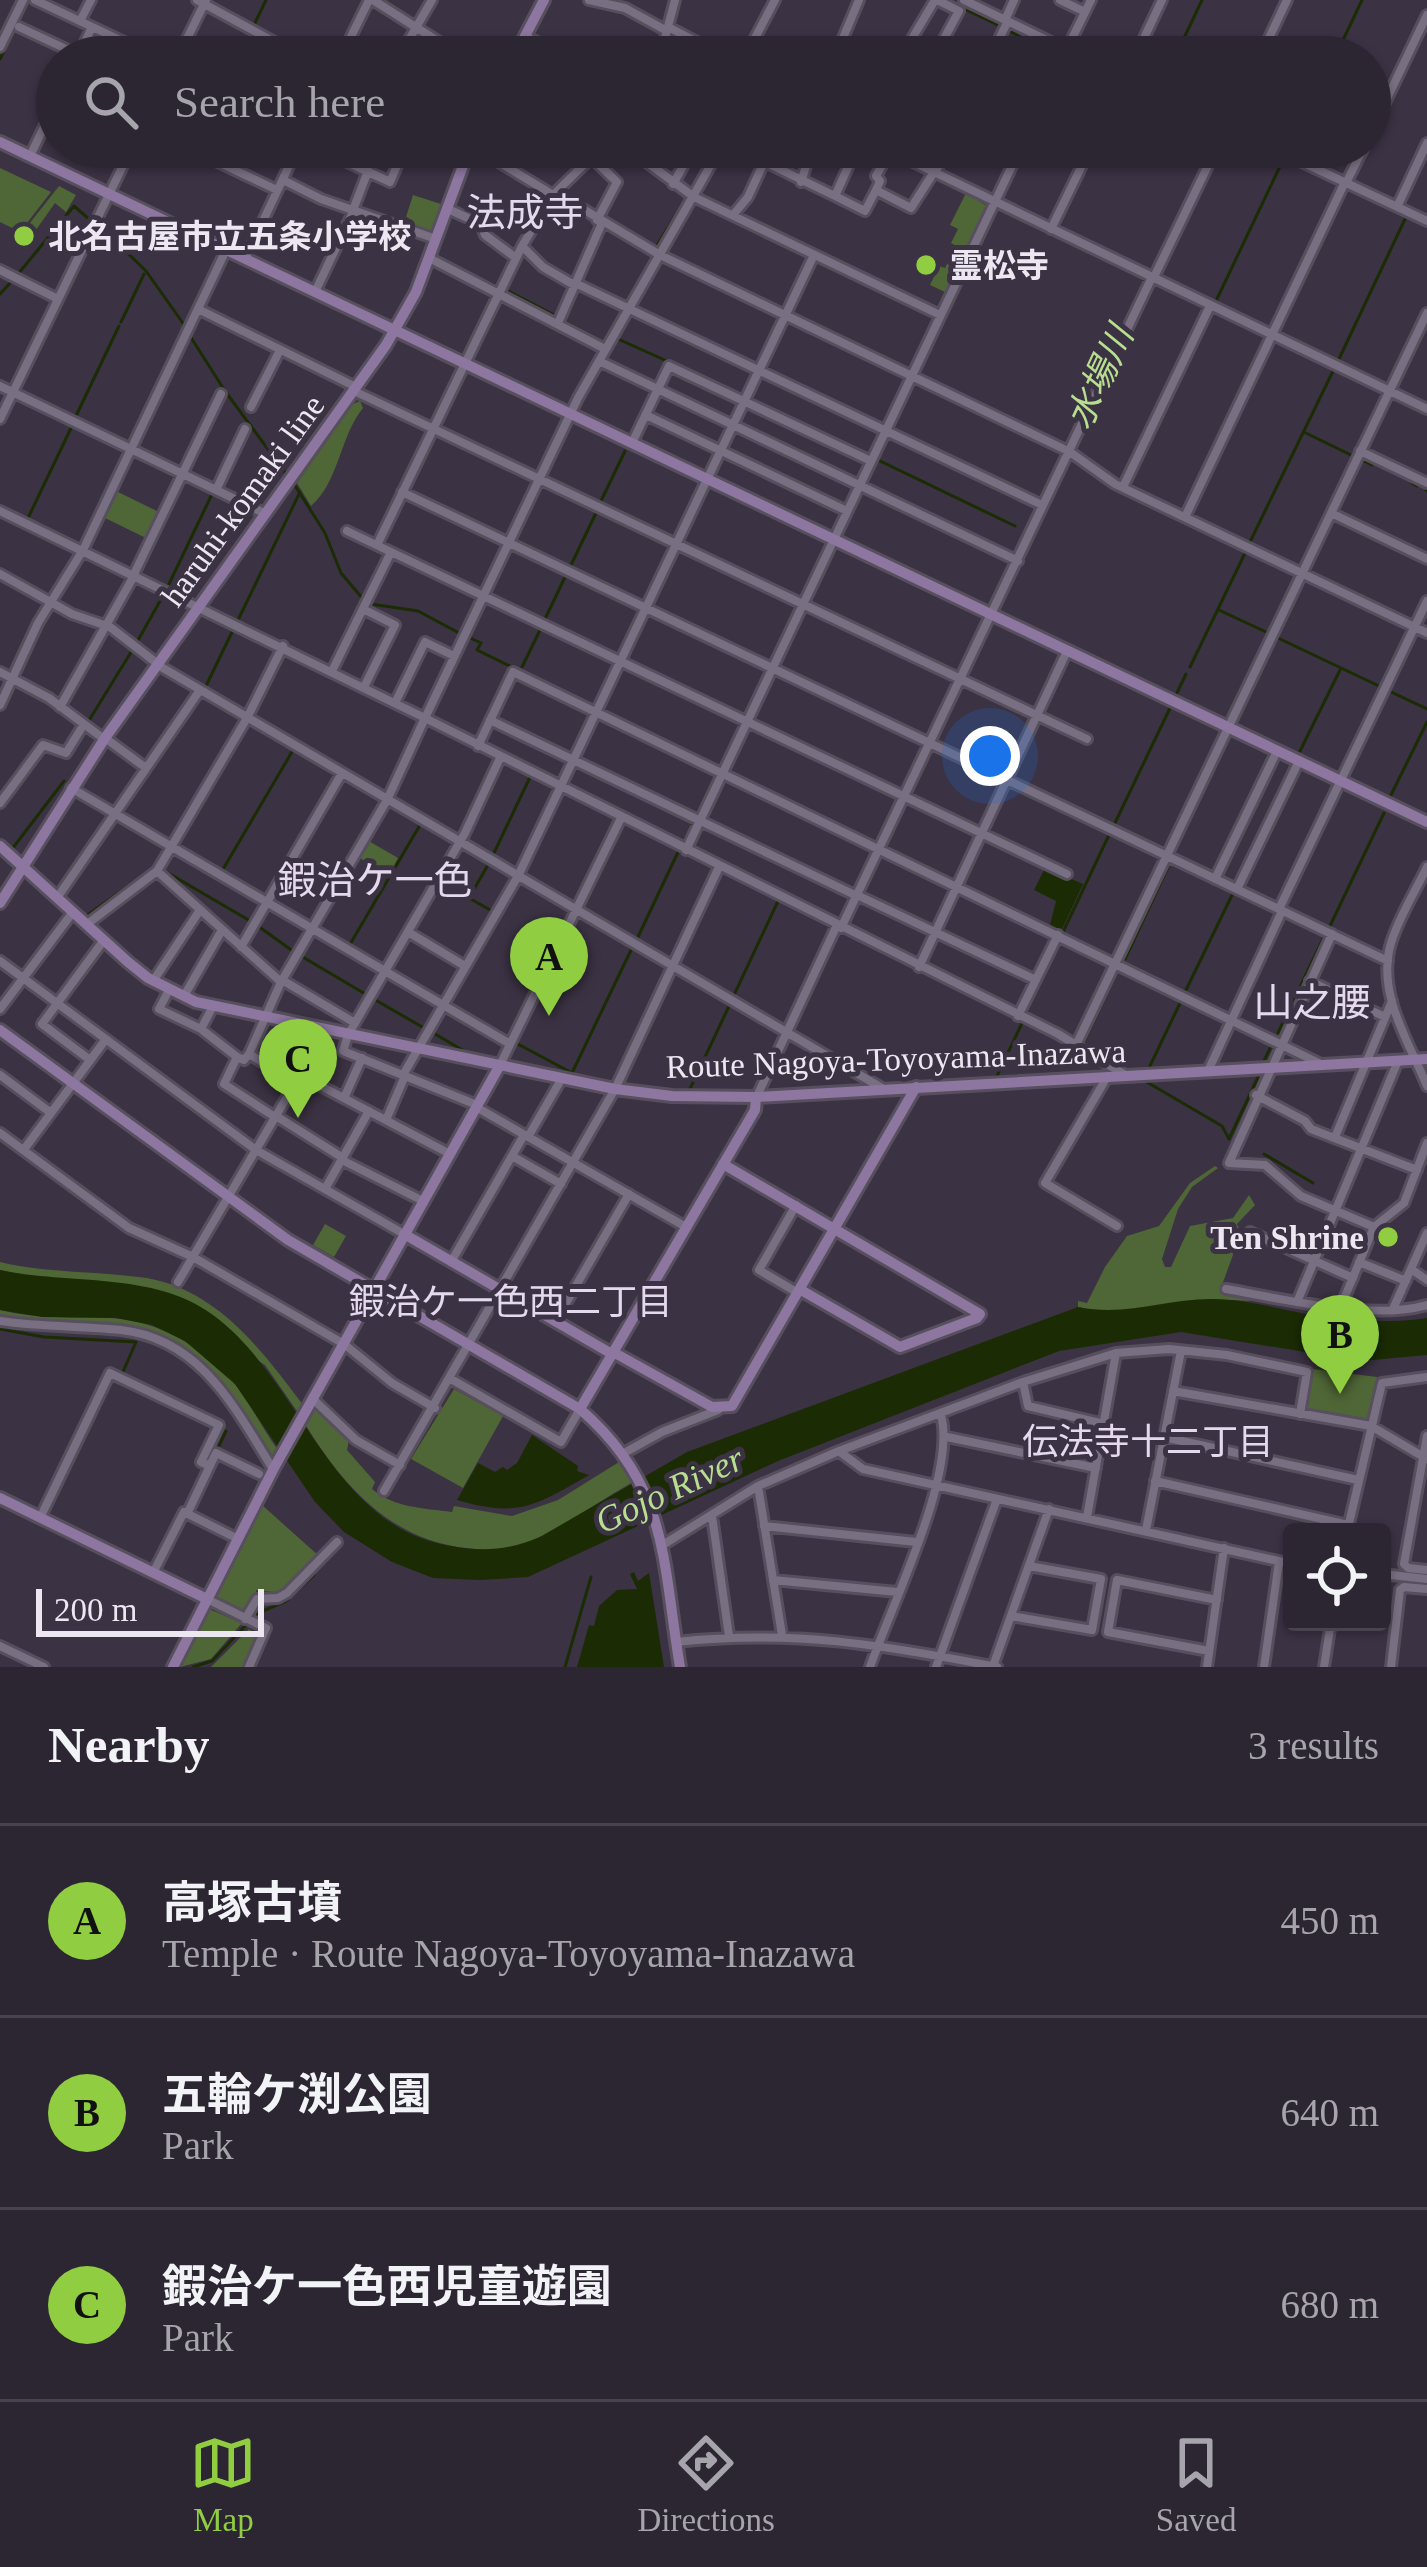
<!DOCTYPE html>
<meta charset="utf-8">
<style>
body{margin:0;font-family:"Times New Roman","Noto Sans JP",serif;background:#38323e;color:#f1f3f6}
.controls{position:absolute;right:36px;bottom:36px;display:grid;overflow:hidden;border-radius:12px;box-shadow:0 3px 9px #0004}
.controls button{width:108px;height:108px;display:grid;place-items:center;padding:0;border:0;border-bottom:3px solid #48434d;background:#2c2632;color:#f1f3f6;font:60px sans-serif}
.scale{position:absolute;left:36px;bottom:30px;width:228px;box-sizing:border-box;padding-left:12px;border:6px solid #ece7f1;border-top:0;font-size:33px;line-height:42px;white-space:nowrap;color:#ece7f1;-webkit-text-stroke:9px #3b3243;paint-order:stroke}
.you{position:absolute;left:990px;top:756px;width:42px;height:42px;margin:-30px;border:9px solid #fff;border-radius:50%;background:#1a73e8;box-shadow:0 0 0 18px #1a73e833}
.badge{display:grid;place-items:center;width:78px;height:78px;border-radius:50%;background:#90cd40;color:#111;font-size:39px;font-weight:700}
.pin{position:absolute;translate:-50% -99px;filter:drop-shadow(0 3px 6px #0008)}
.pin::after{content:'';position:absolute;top:63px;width:42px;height:36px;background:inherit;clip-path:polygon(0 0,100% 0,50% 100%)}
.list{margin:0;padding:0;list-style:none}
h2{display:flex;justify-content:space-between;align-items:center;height:156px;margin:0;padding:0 48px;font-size:51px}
h2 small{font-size:39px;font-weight:400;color:#a6a5ac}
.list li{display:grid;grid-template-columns:78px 1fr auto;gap:36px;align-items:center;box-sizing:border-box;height:192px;padding:0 48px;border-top:3px solid #48434d}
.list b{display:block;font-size:45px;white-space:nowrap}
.list p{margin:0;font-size:39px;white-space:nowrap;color:#a6a5ac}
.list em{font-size:39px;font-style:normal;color:#a6a5ac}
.icon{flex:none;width:66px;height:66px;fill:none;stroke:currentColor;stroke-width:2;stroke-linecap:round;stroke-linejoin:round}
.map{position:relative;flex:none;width:1427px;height:1667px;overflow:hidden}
.search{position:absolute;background:#2c2632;box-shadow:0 3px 9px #0004;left:36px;right:36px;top:36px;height:132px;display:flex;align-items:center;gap:30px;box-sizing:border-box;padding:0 42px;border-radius:66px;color:#a6a5ac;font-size:45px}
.sheet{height:732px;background:#2c2632}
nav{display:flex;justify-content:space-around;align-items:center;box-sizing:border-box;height:168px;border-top:3px solid #48434d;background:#2c2632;font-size:33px;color:#a6a5ac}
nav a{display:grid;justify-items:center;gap:6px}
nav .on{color:#90cd40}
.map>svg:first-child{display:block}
.green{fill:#4f6636}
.water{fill:#1b2c04}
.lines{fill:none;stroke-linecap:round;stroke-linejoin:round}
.stream{stroke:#1b2c04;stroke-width:3}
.street-casing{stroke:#574f5d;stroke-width:14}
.secondary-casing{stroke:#574f5d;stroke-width:16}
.street{stroke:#796f82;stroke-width:8}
.secondary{stroke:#8d76a0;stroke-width:10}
.poi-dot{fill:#90cd40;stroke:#3b3243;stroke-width:4.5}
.labels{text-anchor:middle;stroke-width:10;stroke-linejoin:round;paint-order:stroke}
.poi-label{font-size:33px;font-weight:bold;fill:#ece7f1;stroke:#3b3243;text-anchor:start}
.street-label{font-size:33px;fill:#ece7f1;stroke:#3b3243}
.water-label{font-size:36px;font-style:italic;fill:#b8df90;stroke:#3b3243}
.neighbourhood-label{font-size:36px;fill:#e4d9ee;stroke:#3b3243}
.quarter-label{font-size:39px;fill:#e4d9ee;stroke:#3b3243}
</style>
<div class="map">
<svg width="1427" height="1667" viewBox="0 0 1427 1667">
<rect width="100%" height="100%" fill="#3b3243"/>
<path class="green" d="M0,168l51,24 -31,40 -20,-10z
M59,186l17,9 -10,17 -11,-9 -24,34 -9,-4z
M966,193l21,13 -42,86 -15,-7 9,-19 6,2 11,-22 -5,-3 7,-14 -8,-4z
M413,195l31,10 -11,28 -22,-7 1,-6 -6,-3z
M360,401l3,7c-23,28 -24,74 -52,98l-14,-23 56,-79z
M116,491l45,22 -13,26 -45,-22z
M367,840l31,18 -9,17 -31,-18z
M1215,1166l3,2 -26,19 -14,22 -16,50 3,8h6l19,-41 43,-8 16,-23 6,10 -18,19 4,9 -19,52 4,7 19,4 5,5 -37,-2 -106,14 -29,-6v-6l9,2 18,-36 22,-31 32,-10 31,-43z
M325,1224l21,12 -12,21 -21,-12z
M0,1262c46,11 92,9 139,15 76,9 122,72 164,128l-4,9 -34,-49 -127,-78 -102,-9 -36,-8z
M0,1310c37,9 73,7 111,8 48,2 98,32 127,70 15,20 25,42 40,62l-6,11 -54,-81 -32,-29 -28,-15 -158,-17z
M1312,1369l65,8 -10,44 -62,-11z
M454,1389l49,27 -40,72 -52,-29z
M315,1407l34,33 -2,10 28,32 -3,7c22,19 52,19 80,23l2,-6 58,10 46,-16 61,-38 14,20c-38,21 -72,48 -112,63 -18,7 -37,5 -55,3 -75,-8 -124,-63 -161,-124z
M262,1505l57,51 -38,37 -24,-3 -15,21 -26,-15z
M209,1609l33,14 -31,36 -31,8z
M249,1629l9,7 -15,31h-32z"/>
<path class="water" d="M1045,868l38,16 -22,47 -11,-6 6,-24 -22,-11z
M0,1270c69,15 154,1 213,45 89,65 117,212 238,231 33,6 58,4 89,-9l147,-85 391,-145c48,10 86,-8 133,-8 41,0 83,15 124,19l2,-5 3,4c29,4 58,6 87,1v37l-66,6 -180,-29 -122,19 -281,110 -250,116 -48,3 -47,-2 -41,-16 -48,-30 -29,-30 -80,-118 -50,-43 -33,-16 -36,-7 -74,-1 -42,-7z
M532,1435l46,31 -1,5 12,4c-54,31 -70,43 -132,25l21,-37 17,9 8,-5 4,3 10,-7z
M634,1572l4,9 11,-8 15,94h-87l12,-42 5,1 5,-20 18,-16 20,-1 -7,-15z"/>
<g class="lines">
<path class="stream" d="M47,0l31,15
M946,0l54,26
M1083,6l3,-6
M89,20l77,37
M254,25l12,-25
M1009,31l50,24
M239,57l11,-23
M1175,57l27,-57
M1335,57l27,-57
M0,59l28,-58
M702,196l30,14
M1397,197l23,-47
M741,214l36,18
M604,217l52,30 29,-47
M101,227l45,44 39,55
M439,259l55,26
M18,274l56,-68 16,14
M506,290l50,26
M0,294l11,-12
M1216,301l67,-141
M564,321l39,21
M121,322l23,-48
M190,336l35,55 62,84
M618,339l124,56
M1338,361l68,-144 -15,-7
M657,382l9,-20
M750,399l80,38
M644,409l8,-16
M75,418l44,-92
M1306,433l47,23
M878,460l137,66
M1362,460l10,5
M1130,481l36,-74
M1412,483l5,3
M294,484l31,49 16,40 22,26
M1426,490l1,1
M600,503l25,-52
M29,516l43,-90
M1249,544l85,-175
M570,567l27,-56
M169,584l44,-92
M371,604l47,7 43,23
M990,606l156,-329
M1219,610l47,22
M239,618l61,-126
M545,619l21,-44
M468,637l13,6 -4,7 86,42
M1278,638l103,49
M137,642l27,-48
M522,667l19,-39
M1190,667l56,-116
M205,688l28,-58
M1389,691l38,18
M1176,695l10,-21
M568,704l20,10
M601,720l63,30
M88,722l45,-73
M1300,751l41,-83
M82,789l33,19
M902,789l82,-171
M1391,795l36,-73
M121,811l49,29
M698,812l18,-37
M1114,825l57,-119
M683,843l10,-20
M876,843l22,-45
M178,845l89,52
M12,849l52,-68
M493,855l38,-80
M489,863l-20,35 23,13
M163,870l89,52
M222,871l71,-121
M273,901l38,22
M86,916l71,-50
M840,919l32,-67
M258,926l36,26
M934,926l17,-37
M318,927l65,38
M1329,928l55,-115
M1063,932l46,-97
M637,939l42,-89
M349,946l71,-121
M301,956l66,39
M1125,959l44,-94
M916,961l13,-24
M391,970l51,30
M288,978l26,-44
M1186,990l47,-97
M734,995l45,-96
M278,998l4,-8
M372,998l52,30
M448,1003l33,20
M1025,1015l22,-50
M430,1031l34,20
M1278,1033l45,-94
M516,1043l56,30 60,-125
M1101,1055l-18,-11 35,-74
M1264,1061l8,-17
M1148,1070l33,-69
M997,1076l26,-55
M1145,1081l77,45 7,13 30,-64
M689,1091l41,-87
M1264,1154l49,29
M0,1329l44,8 92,5 -14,32 103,50 -12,24 4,2 9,-19
M256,1614l30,-13 28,-26
M193,1667l19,-6 33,-35
M565,1667l26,-90"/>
<defs>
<path id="street" d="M35,0l121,57
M197,0l105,57
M373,0l90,57
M589,0l36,8 42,23
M964,0l118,57
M1060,0l25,12
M1005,20l9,-20
M80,21l11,-21
M19,27l60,28
M668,27l58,30
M525,36l44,21
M0,47l23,-47
M906,48l19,9
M78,57l14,-30
M178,57l28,-57
M341,57l28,-57
M399,57l33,-57
M660,57l15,-57
M745,57l30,-57
M835,57l24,-57
M901,57l34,-57
M934,57l25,-46 -22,-11
M990,57l18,-36
M1063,57l28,-57
M1135,57l27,-57
M1260,57l27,-57
M1370,134l57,-119
M186,147l91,43
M353,147l-6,15 43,20 15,-35
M380,147l21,9
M438,147l27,14
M474,147l79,48
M626,147l68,50 246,118
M734,147l101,49 22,-49
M882,147l545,262
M1270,147l157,74
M30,156l27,-56
M591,157l26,25 -20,38
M935,173l13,-26
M283,180l38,19 115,40
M801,182l11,-35
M1346,183l18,-36
M673,184l21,-37
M876,190l4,-9 -4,-5 14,-25
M556,193l104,62 410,197 45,32 312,149
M835,196l30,15 11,-21 35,18 23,-36
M1397,207l30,-64
M448,209l33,15 4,11 31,23
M353,210l15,-39
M733,215l15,-18 23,-50
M1051,229l40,-82
M522,246l21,21 31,18
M245,259l53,-112
M431,259l174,90
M0,270l58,29
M1154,277l63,-130
M575,283l467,222
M315,292l39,-82
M198,309l158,78
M558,323l44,-100
M599,361l419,200
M0,386l266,128
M354,391l733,348
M251,407l29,-57
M646,415l201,96
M0,419l132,-272
M632,443l37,-77 202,95
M1360,451l67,32
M1123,487l87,-181
M216,490l29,-61
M402,492l986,469
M0,511l425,207 153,-320 143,-251
M1331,513l96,46
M1185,517l160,-335
M347,531l720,343
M377,545l145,-299 31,-51 49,-48
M0,574l72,40 38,13 53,41 719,420
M134,574l87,-180
M363,609l32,16 -31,62
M332,671l59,-119
M0,672l49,26 55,41
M395,703l30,-61 29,14
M0,705l38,-82 45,-73 143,-300
M60,707l75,-133
M490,720l367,176
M105,738l41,30
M478,746l35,-74 810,393
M71,788l439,256
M0,803l43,-58 23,8 18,-29
M686,850l335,-703
M1427,867c-12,25 -28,50 -36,76 -15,50 18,99 36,143
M157,871l124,111
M1215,879l62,-128
M1237,889l62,-128
M857,895l179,85
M57,898l143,-208
M1279,909l148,-308
M86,925l71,-54 90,-153 36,-72
M841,928l311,-651
M408,932l57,34
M1332,934l-103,229 36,2 36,31 73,31
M241,947l101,-174
M0,961l256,189 148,84
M919,967l148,-316
M282,980l73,43
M153,981l47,-71
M1310,981l75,36
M169,990l-10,19 42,20
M184,996l38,-66
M212,1008l-11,21 36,28 7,3 5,-6 47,28
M0,1009l73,-97
M1018,1016l40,-81
M1076,1045l351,-732
M249,1054l32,-72 106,-182 38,-82 633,316 69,42
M237,1057l-13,27 51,33
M90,1060l-48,-36 62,-84
M500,1065l121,-247
M1208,1071l74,-160
M0,1075l51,38
M300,1075l150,79
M403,1075l115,-199 296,-621
M1107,1077l-62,106 72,43
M1256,1095l49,26 6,8 106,41
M757,1096l80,-171
M344,1098l18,-40
M477,1105l-134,-54 5,-16 117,-202 35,-75
M476,1107l210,120
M276,1116l67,42
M386,1120l19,-44
M0,1133l129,95 64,29 151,87 48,39 43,25
M528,1137l34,-59
M1335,1137l57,-136
M25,1148l81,-109
M512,1156l49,28
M342,1160l81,41
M325,1189l44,-78
M796,1205l-37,65 39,23
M1250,1232l103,46
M451,1262l73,-127
M1359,1262l47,19
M1411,1269l16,11
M178,1282l122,-207 22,-45
M1226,1289c58,10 144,32 201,16
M1297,1302l101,-241
M1341,1306l33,-79 30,-24 23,-60
M1393,1309l34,-76
M0,1321c41,6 81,5 121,9 80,9 114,78 152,139
M555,1322l74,-128
M451,1379l110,63 19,-33
M1023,1382l5,24 76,18
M1173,1391l198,35 56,33
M313,1399l43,41 44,25
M1427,1436l-23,128 4,4 19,2
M947,1437l149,31
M1164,1437l194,43
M840,1452l23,17 429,95
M624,1453l38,-21 56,-22
M1155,1481l193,44
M758,1486l24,149
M384,1491l231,-402 104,-222
M187,1514l29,-61 43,21
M712,1516l17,120
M1087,1517l29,-164
M40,1518l70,-145 109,52 -18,37 9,4
M764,1526l152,16
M1146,1530l35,-179
M1347,1532l35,-149 45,-6
M661,1546l97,-60 81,-35 184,-69 93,-29 53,-4 58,6 80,17 -7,42
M153,1573l31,-61 54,27
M1382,1574l45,5
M773,1580l124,12
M207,1599l59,29 -17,39
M1011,1616l81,14 9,-51 -72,-13
M245,1619l12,-20 21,-1 9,-5 50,-51
M676,1642c115,-13 208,3 321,25
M0,1646l44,21
M1209,1651l-101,-19 9,-52 100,20
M993,1666l56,-157
M870,1667c21,-61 87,-193 71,-252
M936,1667l61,-168
M1207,1667l17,-119
M1264,1667l15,-105
M1324,1667l7,-45
M1391,1667l9,-77 4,-3 23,2"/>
<path id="secondary" d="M514,57l30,-57
M0,142l1427,680
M0,846l128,116 20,16 48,24 419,87 57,7 84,1 671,-38
M0,903l105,-165 281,-393 30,-53 54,-145
M0,1030l288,210 292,169c89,77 82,151 100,258
M723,1164l257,150 -3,4 -77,29 -99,-57
M404,1234l208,120
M613,1352l99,55 20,-1 184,-319
M580,1409l175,-299 1,-13
M0,1498l207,101
M173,1667l102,-201 225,-401"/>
</defs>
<use href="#street" class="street-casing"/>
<use href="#secondary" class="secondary-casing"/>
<use href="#street" class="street"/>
<use href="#secondary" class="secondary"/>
</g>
<g class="poi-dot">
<circle cx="24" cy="236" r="12"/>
<circle cx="926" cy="265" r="12"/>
<circle cx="1388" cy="1237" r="12"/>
</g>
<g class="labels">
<g class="poi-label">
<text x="48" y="248">北名古屋市立五条小学校</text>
<text x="950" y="277">霊松寺</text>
<text x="1364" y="1249" text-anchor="end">Ten Shrine</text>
</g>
<g class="street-label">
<text transform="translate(242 500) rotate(-54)" y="12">haruhi-komaki line</text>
<text transform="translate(896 1058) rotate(-2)" y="12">Route Nagoya-Toyoyama-Inazawa</text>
</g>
<g class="water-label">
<text transform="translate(1099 377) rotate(-65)" y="13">水場川</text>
<text transform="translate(669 1489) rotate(-25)" y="13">Gojo River</text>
</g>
<g class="neighbourhood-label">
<text x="511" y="1314">鍜治ケ一色西二丁目</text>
<text x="1148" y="1454">伝法寺十二丁目</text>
</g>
<g class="quarter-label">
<text x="525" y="226">法成寺</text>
<text x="375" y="894">鍜治ケ一色</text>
<text x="1312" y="1016">山之腰</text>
</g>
</g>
</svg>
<div class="controls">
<button><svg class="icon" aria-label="locate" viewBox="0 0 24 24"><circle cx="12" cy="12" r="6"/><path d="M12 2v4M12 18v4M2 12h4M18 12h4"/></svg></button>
</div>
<div class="scale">200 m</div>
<div class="you"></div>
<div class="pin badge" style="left:549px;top:1016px">A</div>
<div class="pin badge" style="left:1340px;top:1394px">B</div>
<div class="pin badge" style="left:298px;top:1118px">C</div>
<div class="search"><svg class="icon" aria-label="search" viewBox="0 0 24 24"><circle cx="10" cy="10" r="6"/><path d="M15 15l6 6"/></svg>Search here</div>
</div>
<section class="sheet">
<h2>Nearby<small>3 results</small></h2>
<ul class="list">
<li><span class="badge">A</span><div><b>高塚古墳</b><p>Temple · Route Nagoya-Toyoyama-Inazawa</p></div><em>450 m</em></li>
<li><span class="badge">B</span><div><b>五輪ケ渕公園</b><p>Park</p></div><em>640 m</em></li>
<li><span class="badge">C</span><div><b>鍜治ケ一色西児童遊園</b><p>Park</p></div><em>680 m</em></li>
</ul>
</section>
<nav>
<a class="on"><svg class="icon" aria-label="map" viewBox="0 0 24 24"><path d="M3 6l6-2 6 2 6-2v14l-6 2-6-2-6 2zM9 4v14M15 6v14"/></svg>Map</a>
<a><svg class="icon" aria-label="directions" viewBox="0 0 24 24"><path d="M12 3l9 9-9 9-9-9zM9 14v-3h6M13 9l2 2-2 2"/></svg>Directions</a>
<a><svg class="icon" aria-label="saved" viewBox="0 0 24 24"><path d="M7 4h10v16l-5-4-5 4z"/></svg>Saved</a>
</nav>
